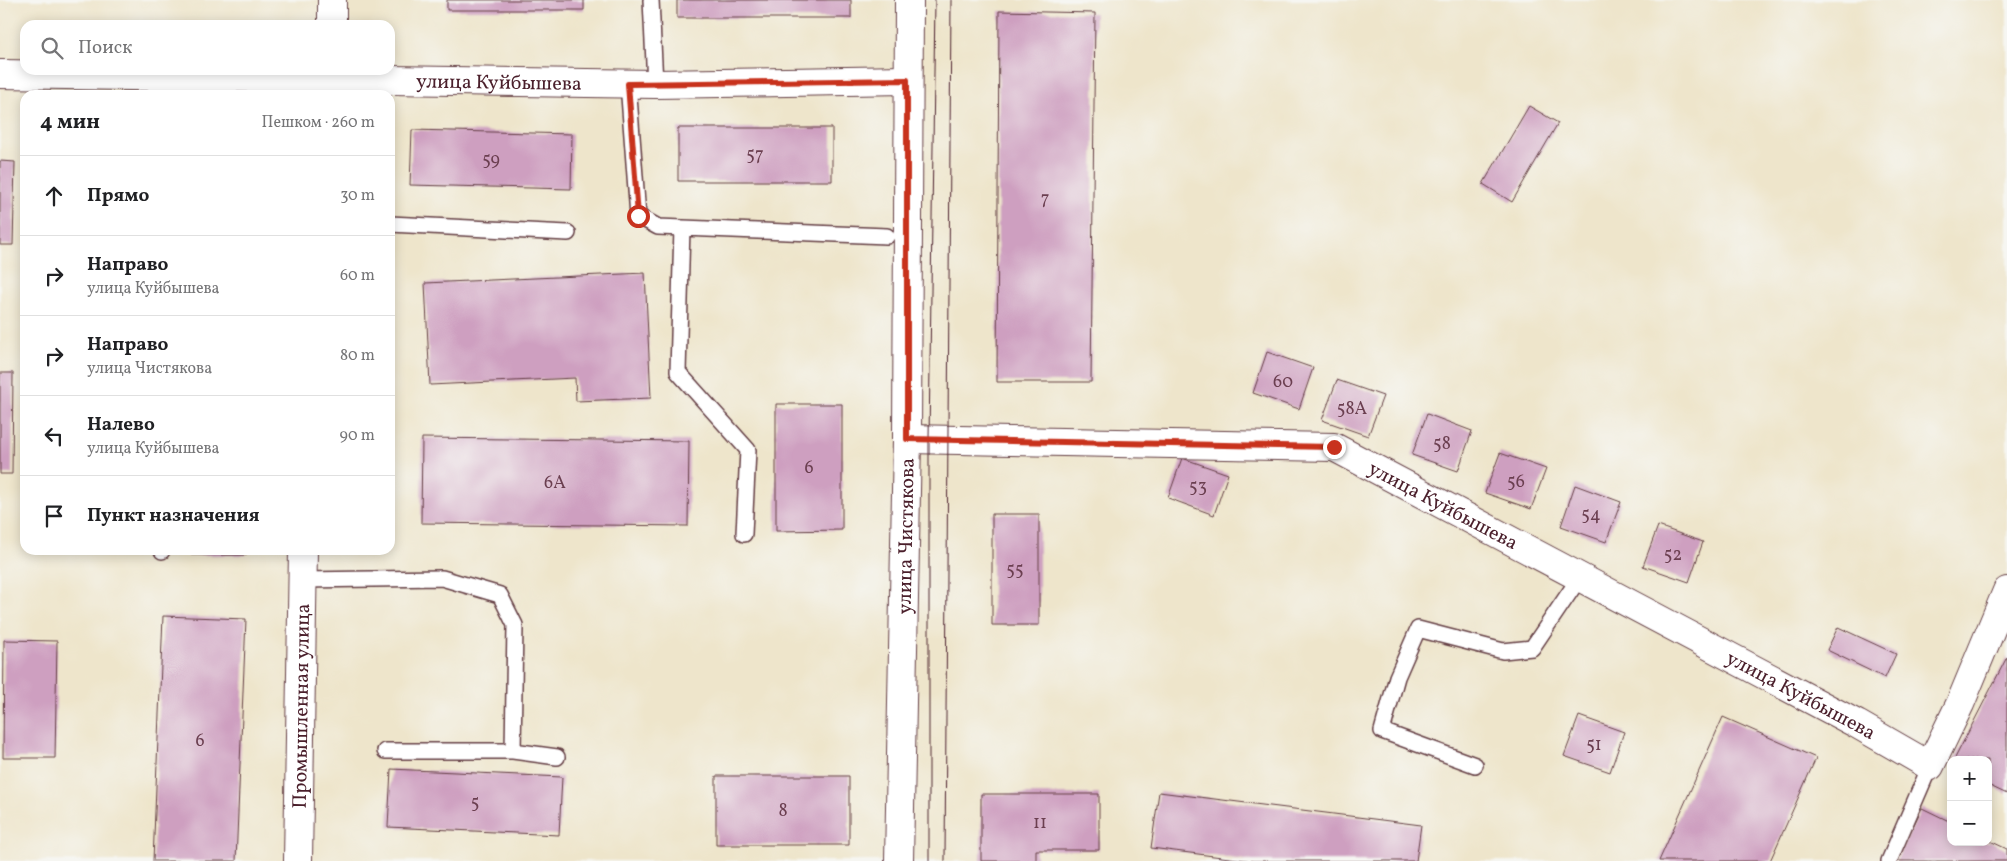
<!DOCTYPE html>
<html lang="ru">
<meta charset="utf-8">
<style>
body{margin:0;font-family:Vollkorn,serif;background:#f6f6f6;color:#202124}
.controls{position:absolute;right:15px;bottom:15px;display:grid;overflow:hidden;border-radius:10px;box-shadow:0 2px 12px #0003}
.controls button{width:45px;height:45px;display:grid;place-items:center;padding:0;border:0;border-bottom:1px solid #e0e0e0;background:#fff;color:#202124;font:25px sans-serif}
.stop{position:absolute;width:15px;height:15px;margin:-11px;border:4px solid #c8321e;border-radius:50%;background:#fff}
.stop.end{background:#c8321e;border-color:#fff;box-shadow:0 1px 5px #0008}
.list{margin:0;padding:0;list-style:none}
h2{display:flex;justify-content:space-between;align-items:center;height:65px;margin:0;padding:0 20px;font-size:21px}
h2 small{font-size:16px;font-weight:400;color:#757577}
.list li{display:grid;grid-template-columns:32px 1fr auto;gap:15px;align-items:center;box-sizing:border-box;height:80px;padding:0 20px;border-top:1px solid #e0e0e0}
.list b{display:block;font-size:19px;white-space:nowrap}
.list p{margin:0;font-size:16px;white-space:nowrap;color:#757577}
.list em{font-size:16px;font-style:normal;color:#757577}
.icon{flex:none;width:28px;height:28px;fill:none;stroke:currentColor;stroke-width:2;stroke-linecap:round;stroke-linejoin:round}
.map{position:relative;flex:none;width:2007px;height:861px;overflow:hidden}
.search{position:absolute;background:#fff;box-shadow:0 2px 12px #0003;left:20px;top:20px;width:375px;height:55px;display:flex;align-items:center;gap:12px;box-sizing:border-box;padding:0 18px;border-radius:15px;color:#757577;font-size:19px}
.panel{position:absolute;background:#fff;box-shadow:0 2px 12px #0003;left:20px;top:90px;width:375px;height:465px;border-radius:15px}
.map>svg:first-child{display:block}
.building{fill:#ce9fc0}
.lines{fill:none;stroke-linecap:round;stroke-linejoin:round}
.lane-casing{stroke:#633d43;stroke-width:18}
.street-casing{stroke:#633d43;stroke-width:30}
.lane{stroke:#fff;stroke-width:15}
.street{stroke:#fff;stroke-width:28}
.tram{stroke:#4a1f2b;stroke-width:1}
.route{stroke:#c8321e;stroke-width:6}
.labels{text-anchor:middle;stroke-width:5;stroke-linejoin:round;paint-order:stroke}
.number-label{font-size:18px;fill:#6b3f50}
.street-label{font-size:20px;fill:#4a1f2b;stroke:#f6f6f2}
</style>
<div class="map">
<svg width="2007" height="861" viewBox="0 0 2007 861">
<rect width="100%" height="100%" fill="#f6f6f2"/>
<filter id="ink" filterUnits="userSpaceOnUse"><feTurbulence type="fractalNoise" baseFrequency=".02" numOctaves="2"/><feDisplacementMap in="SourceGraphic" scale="10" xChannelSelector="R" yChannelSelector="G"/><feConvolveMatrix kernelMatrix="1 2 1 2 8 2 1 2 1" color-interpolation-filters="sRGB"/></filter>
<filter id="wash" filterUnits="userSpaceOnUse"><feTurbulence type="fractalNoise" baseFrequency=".0096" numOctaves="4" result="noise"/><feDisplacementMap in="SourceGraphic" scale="20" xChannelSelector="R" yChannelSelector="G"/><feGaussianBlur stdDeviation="1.12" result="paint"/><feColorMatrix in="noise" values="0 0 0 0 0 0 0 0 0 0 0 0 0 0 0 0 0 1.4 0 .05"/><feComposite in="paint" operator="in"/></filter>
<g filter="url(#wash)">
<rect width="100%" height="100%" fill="#eee5cb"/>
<g id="blocks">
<path class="building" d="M447,0h137v10h-137z
M677,0h174v18h-174z
M999,11l96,2 -4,369h-94z
M1529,106l29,17 -46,79 -29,-18z
M678,128h154v53h-154z
M412,130l160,4 -1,55 -161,-4z
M0,161l15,1 -2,83h-13z
M645,273l6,125 -75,3 -1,-23 -145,7 -5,-102z
M1267,352l46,16 -14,41 -46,-16z
M0,373h13l-1,101h-12z
M1337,380l46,16 -15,40 -46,-16z
M776,404h66v126l-66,1z
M1427,414l45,17 -14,40 -46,-16z
M422,438l267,3 -1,85 -267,-3z
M1500,453l46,16 -15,40 -46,-16z
M1182,458l46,16 -14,41 -46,-17z
M1575,485l46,17 -15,40 -45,-16z
M992,514h47v111h-47z
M1658,526l45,16 -14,40 -46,-16z
M191,550h55v5h-55z
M163,616l83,3 -10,242h-83z
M1838,627l58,27 -11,24 -58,-28z
M4,640l53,1 -2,117h-52z
M2007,657v137l-19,-9v-25h-34z
M1579,716l45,16 -14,40 -46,-16z
M1723,717l93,41 -46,103h-111z
M391,769l171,8 -3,58 -171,-8z
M716,776h133v69h-133z
M1159,792l262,33 -5,36h-163l-102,-13z
M981,794h118v56h-63v11h-55z
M1922,808l29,14v20h37v-2l19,9v12h-111z"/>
</g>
</g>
<g filter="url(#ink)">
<use href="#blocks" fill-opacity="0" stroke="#633d43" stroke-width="1"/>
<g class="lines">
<defs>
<path id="lane" d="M651,0l4,84
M628,83l10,133 20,11 229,9
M390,224l178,9
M682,228l-4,144 70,78 -4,84
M162,551v-1
M303,580l139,-2 58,17 15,30 -2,126
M385,751h128l44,6
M1475,765l-93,-34 15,-54 21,-48 85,22 29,-3 48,-71
M1889,861l41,-95"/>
<g id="street">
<path d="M332,25v-25"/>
<path id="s1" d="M0,74l655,10 252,-4"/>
<path id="s2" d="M907,439l427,8 523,277 73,42 30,-62 47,-113"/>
<path id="s3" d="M298,861l5,-311"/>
<path id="s4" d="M899,861l8,-422 2,-439"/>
</g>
</defs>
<use href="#lane" class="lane-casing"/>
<use href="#street" class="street-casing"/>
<use href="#lane" class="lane"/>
<use href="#street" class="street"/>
<path class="tram" d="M929,861v-422l6,-439
M945,861l6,-861"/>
</g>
</g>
<g class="lines" filter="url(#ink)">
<path class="route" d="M638,216l-10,-132 279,-4v359l427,8"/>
</g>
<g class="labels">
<g class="number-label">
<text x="755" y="160">57</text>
<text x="491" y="165">59</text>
<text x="1045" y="204">7</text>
<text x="1283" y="387">60</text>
<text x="1352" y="414">58А</text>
<text x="1442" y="449">58</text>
<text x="809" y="473">6</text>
<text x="1516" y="487">56</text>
<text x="555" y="488">6А</text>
<text x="1198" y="492">53</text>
<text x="1591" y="520">54</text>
<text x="1673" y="560">52</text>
<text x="1015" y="575">55</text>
<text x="200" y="746">6</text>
<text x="1594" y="750">51</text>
<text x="475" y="808">5</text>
<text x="783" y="816">8</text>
<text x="1040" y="828">11</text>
</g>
<g class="street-label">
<text dy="7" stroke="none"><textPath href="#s1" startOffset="499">улица Куйбышева</textPath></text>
<text dy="7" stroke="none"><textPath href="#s2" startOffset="551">улица Куйбышева</textPath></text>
<text dy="7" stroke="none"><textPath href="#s4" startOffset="325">улица Чистякова</textPath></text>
<text dy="7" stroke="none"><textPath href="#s2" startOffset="956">улица Куйбышева</textPath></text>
<text dy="7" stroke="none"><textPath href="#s3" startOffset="155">Промышленная улица</textPath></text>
</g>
</g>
</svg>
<div class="controls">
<button>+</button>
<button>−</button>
</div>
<div class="stop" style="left:638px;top:216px"></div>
<div class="stop end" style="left:1334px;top:447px"></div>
<div class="search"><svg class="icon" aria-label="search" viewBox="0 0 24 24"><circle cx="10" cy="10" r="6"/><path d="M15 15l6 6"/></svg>Поиск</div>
<section class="panel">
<h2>4 мин<small>Пешком · 260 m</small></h2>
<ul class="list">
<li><svg class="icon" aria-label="ahead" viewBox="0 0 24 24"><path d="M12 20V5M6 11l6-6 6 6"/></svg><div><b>Прямо</b></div><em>30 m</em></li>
<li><svg class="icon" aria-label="right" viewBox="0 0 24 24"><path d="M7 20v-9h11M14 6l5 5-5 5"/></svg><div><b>Направо</b><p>улица Куйбышева</p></div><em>60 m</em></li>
<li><svg class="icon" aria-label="right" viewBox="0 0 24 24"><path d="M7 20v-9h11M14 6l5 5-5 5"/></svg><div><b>Направо</b><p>улица Чистякова</p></div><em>80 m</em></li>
<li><svg class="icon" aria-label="left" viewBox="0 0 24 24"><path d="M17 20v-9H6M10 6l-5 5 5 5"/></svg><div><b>Налево</b><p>улица Куйбышева</p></div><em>90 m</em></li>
<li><svg class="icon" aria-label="arrive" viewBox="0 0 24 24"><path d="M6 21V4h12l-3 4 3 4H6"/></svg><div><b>Пункт назначения</b></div></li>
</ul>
</section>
</div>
